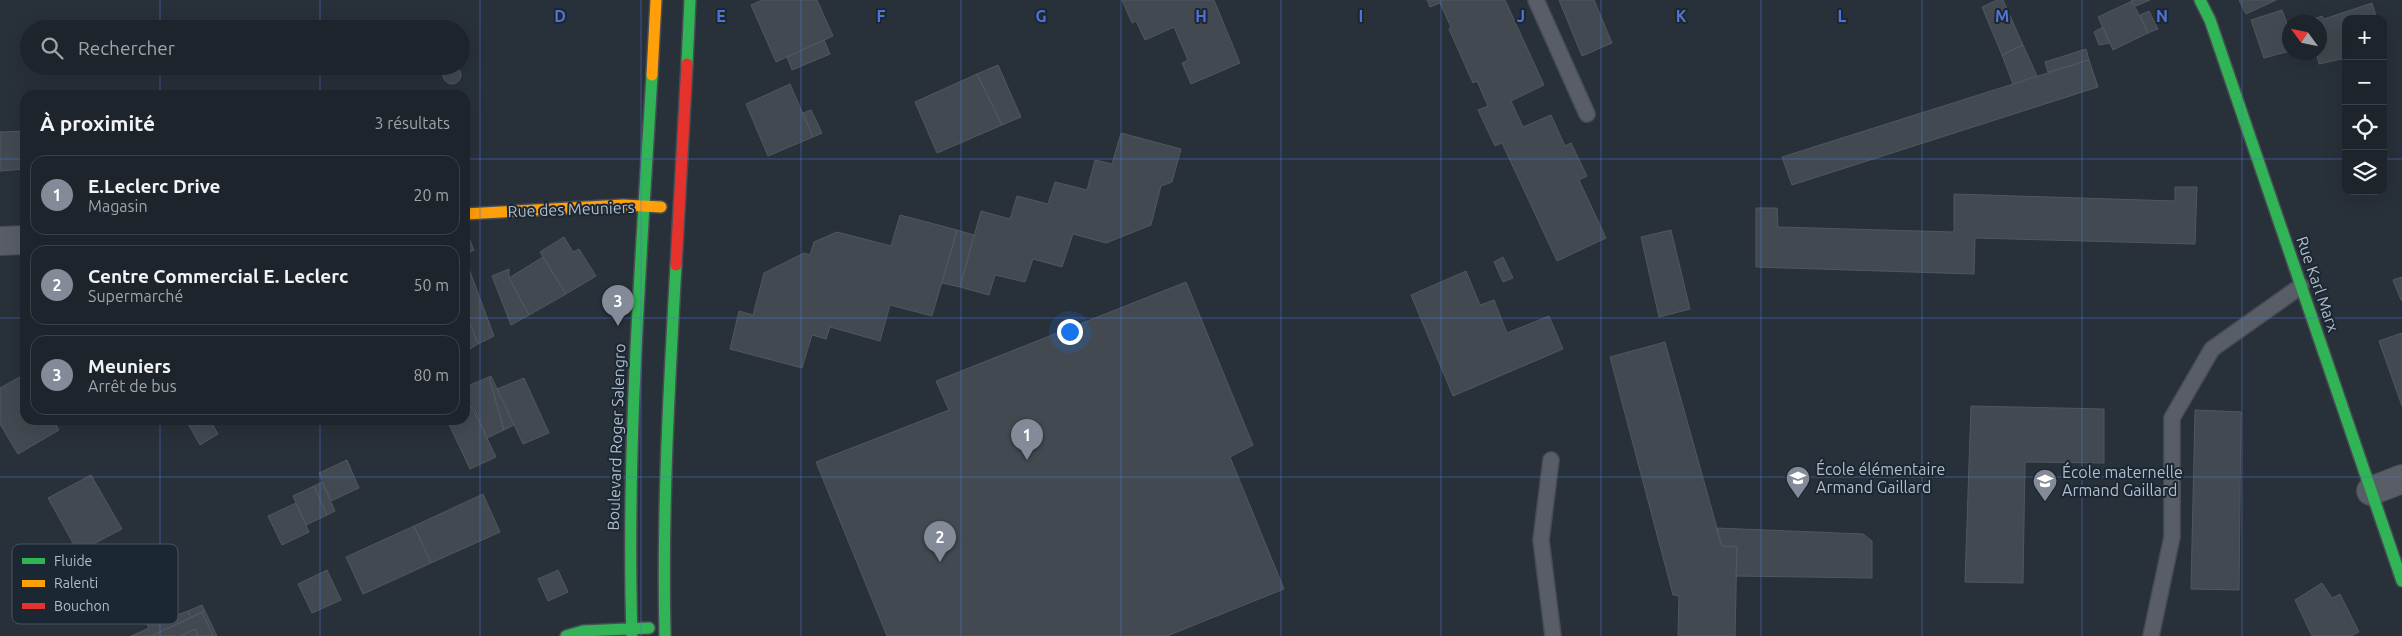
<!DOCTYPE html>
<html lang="fr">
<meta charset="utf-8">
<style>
body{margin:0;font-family:Ubuntu,sans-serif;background:#2b3037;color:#f1f3f6}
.controls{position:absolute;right:15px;top:15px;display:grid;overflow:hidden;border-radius:10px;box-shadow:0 5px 20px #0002}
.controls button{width:45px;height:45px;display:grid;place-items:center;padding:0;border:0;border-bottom:1px solid #3c4147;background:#1e242b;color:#f1f3f6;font:25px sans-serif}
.compass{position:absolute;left:2282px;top:15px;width:45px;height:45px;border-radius:50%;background:#1e242b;box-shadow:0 5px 20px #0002;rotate:303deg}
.you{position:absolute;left:1069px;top:331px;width:18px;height:18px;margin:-12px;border:4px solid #fff;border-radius:50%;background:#1a73e8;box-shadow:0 0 0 8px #1a73e833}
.badge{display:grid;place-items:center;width:32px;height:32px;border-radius:50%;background:#828b97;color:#fff;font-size:16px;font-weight:700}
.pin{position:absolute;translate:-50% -41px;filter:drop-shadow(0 1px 2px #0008)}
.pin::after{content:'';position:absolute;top:26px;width:18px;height:15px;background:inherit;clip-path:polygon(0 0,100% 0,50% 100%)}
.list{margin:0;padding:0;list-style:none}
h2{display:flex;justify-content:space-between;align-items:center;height:65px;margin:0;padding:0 20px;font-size:21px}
h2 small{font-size:16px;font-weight:400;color:#a1a4a9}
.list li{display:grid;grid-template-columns:32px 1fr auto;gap:15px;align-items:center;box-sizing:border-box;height:80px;margin:0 10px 10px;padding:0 10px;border:1px solid #3c4147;border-radius:15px}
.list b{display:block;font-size:19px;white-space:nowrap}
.list p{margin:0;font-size:16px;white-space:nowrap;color:#a1a4a9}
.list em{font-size:16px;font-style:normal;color:#a1a4a9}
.icon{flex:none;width:28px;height:28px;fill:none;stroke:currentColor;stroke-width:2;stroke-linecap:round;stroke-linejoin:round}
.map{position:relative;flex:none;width:2402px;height:636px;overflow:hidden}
.search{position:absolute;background:#1e242b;box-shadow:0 5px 20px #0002;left:20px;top:20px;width:450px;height:55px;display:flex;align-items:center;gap:12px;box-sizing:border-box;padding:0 18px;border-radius:28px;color:#a1a4a9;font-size:19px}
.panel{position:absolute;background:#1e242b;box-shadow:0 5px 20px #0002;left:20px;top:90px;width:450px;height:335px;border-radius:15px}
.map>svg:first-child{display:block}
.building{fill:#424950;stroke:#505760}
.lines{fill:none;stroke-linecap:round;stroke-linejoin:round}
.lane-casing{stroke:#474c53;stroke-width:18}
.street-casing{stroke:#474c53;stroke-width:30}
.fast-casing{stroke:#474c53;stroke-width:14}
.slow-casing{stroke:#474c53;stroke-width:14}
.jam-casing{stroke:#474c53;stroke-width:14}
.lane{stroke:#595e66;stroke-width:15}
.street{stroke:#595e66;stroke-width:28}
.fast{stroke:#30b455;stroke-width:11}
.slow{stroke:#ff9f0a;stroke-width:11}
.jam{stroke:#e5322d;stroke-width:11}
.grid{fill:none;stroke:#5174d3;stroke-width:1;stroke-opacity:0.55}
.labels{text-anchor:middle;stroke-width:4;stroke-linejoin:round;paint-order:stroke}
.street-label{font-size:16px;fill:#b2bcca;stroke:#1b2733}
.poi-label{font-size:16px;fill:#b2bcca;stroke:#1b2733;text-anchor:start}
.key{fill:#1b2733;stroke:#485460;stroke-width:1}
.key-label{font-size:14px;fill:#b2bcca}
.grid-label{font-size:16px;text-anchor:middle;font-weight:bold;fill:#5174d3;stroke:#1b2733;stroke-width:4;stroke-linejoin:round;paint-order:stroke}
</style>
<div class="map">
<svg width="2402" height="636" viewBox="0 0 2402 636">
<rect width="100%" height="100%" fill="#283039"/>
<path class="building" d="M762,0h55l16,36 -57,26 -25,-57z
M1122,0h92l26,63 -49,21 -9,-21 6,-3 -14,-33 -29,13 -9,-19 -4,2z
M1427,0h78l39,85 -33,16 12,26 28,-12 14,31 6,-3 16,33 -8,4 27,58 -49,23 -55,-118 -7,3 -17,-36 10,-4 -11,-25 -4,2 -24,-54 2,-2 -11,-24 -10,4z
M1559,0h35l18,43 -30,13z
M1997,0h6l20,45 -21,10 -20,-48z
M2131,0h19l-14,6z
M2239,0h37l-30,14z
M2132,1l16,32 -35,17 -15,-33z
M2372,3l5,16h-31v39l-27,6 -3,-12h4v-30h-15l17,-6 2,3z
M2282,10l8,22v19l-26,7 -13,-38z
M2149,11l9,18 -10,4 -8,-18z
M2103,27l7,16 -11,2 -5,-13z
M824,40l6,14 -38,16 -5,-13z
M2023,45l14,31 -24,8 -11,-29z
M2086,49l3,11 -41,12 -3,-10z
M2089,60l9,27 -306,98 -10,-28z
M998,65l23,52 -19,8 -25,-51z
M443 75a9 9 0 1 1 18 0a9 9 0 1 1-18 0Z
M977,74l25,51 -65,28 -22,-51z
M790,84l23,53 -45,19 -22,-52z
M811,110l11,23 -9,4 -10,-24z
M25,131v38l-25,2v-39z
M1121,133l60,16 -9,33 -11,4 -10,39 -45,18 -33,-9 -11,33 -29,-8 -8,23 -30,-7 -6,20 -29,-8 21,-76 29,8 7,-23 31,8 7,-22 32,8 8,-30 17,4z
M2175,187h22l-2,57 -220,-6 -1,36 -218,-7v-59h21l1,19 176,5v-38l221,7z
M900,215l57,15 -25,86 -42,-11 -10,36 -50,-14 -4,12 -14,-4 -10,33 -72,-19 9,-38 14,4 11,-42 40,-20 6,2 4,-13 23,-10 54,14z
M957,230l17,5 -14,52 -18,-4z
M1671,230l19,79 -31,8 -18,-80z
M465,236h3l6,14 -9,5z
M564,237l9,15 6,-3 17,27 -30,18 -26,-42z
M543,257l23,37 -37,21 -20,-37z
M1503,257l10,21 -10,4 -9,-20z
M465,258l29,78 -16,8 -13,-34z
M509,269v9l20,37 -18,10 -19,-49z
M1466,271l14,34 14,-5 13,33 42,-17 14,33 -110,47 -42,-101z
M2402,277v23h-1l-8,-20z
M1186,282l67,163 -23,12 54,132 -117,47h-280l-71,-174 133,-52 -13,-29z
M465,310l13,34 -13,8z
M2402,333v73l-23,-65z
M1665,342l57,204 15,1 -2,89h-57l1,-40 -6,-1 -63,-238z
M25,374v46h28l6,10 -41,24 -18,-30v-36z
M491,376l23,49 -10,5 -15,-53z
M489,377l15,53 -17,8 -22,-51z
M524,378l25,55 -26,11 -26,-55z
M470,403l26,54 -26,12 -23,-49h18v-15z
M1971,406l133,3v54l-79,-1 -2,121 -58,-1z
M2195,410l46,2 -2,178 -48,-1z
M186,420h24l8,14 -18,11z
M347,460l12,28 -28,13 -12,-28z
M91,475l31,54 -44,23 -30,-54z
M322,482l13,29 -8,4 -13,-29z
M314,486l13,29 -21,10 -13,-29z
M483,494l17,38 -69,31 -17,-37z
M296,503l13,29 -27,13 -14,-29z
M414,526l17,37 -68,31 -17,-37z
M1716,528l147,6 9,7v37l-136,-2 1,-29 -15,-1z
M327,570l14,30 -29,13 -14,-29z
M558,570l10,22 -20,9 -10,-22z
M2322,583l10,15 8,-4 19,38 -8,4h-39l-17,-36z
M171,603l6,12 11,-4 3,7 -40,18h-20l18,-8 -7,-13z
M202,605l3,6 -14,7 -3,-7z
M205,611l12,25h-4l-11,-24z
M202,612l11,24h-15l-3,-7 -15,7h-29z
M195,629l3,7h-18z"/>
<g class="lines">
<defs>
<path id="lane" d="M1536,0l51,114
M1551,460l-10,80 12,96
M2151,636l21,-99v-119l40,-69 89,-63"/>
<path id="street" d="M0,241l25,-1
M2371,491l31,-12"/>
<path id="fast" d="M2200,0l10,20 192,561
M687,64l3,-64
M566,636l17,-5 66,-3
M632,636c-6,-187 9,-374 20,-561
M665,636c-3,-124 4,-247 11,-371"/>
<path id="slow" d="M652,75l4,-75
M465,214l158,-9 38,2"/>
<path id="jam" d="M676,265l11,-201"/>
</defs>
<use href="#lane" class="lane-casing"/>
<use href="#street" class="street-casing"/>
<use href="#fast" class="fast-casing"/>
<use href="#slow" class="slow-casing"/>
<use href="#jam" class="jam-casing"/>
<use href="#lane" class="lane"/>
<use href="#street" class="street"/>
<use href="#fast" class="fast"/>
<use href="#slow" class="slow"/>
<use href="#jam" class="jam"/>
</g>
<path class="grid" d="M160,0v29M320,0v29M480,0v636M641,0v636M801,0v636M961,0v636M1121,0v636M1281,0v636M1441,0v636M1601,0v636M1761,0v636M1922,0v636M2082,0v636M2242,0v636M160,66v29M320,66v29M0,159h25M465,159h1881M2383,159h19M0,318h25M465,318h1937M160,420v216M320,420v216M0,477h2402"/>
<defs>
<symbol id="school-pin" viewBox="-11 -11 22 30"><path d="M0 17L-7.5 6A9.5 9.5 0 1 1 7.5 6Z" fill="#828b97" stroke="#1b2733"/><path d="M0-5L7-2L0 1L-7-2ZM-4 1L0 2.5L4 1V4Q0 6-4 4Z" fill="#fff"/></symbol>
</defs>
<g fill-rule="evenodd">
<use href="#school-pin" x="1784" y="464" width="28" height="38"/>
<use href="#school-pin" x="2031" y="467" width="28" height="38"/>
</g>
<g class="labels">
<g class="street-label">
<text transform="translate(571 209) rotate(-2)" y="6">Rue des Meuniers</text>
<text transform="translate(2318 284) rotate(71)" y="6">Rue Karl Marx</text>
<text transform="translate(616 437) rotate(-88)" y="6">Boulevard Roger Salengro</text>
</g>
<g class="poi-label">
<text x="1816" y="475">École élémentaire<tspan x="1816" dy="18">Armand Gaillard</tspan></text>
<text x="2062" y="478">École maternelle<tspan x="2062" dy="18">Armand Gaillard</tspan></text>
</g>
</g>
<rect x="12" y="544" width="166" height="80" rx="8" class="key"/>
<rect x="22" y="558" width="23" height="6" fill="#30b455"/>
<rect x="22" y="580" width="23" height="7" fill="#ff9f0a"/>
<rect x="22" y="603" width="23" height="6" fill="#e5322d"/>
<g class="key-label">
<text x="54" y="566">Fluide</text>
<text x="54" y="588">Ralenti</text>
<text x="54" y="611">Bouchon</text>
</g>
<g class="grid-label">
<text x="560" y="22">D</text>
<text x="721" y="22">E</text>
<text x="881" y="22">F</text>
<text x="1041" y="22">G</text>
<text x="1201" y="22">H</text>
<text x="1361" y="22">I</text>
<text x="1521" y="22">J</text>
<text x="1681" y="22">K</text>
<text x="1842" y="22">L</text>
<text x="2002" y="22">M</text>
<text x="2162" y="22">N</text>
</g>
</svg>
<div class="controls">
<button>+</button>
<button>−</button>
<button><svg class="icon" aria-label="locate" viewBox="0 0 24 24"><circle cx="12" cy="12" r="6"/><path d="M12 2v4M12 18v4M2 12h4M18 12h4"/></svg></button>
<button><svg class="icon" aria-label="layers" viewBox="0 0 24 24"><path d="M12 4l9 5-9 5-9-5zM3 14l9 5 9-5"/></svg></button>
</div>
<svg class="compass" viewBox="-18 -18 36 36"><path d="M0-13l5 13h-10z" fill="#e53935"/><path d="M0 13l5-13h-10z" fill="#a1a4a9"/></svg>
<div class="you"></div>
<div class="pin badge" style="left:1027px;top:460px">1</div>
<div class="pin badge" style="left:940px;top:562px">2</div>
<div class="pin badge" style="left:618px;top:326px">3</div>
<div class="search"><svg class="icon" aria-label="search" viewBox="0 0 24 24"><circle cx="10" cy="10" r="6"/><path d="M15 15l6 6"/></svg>Rechercher</div>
<section class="panel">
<h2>À proximité<small>3 résultats</small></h2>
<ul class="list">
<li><span class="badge">1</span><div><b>E.Leclerc Drive</b><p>Magasin</p></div><em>20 m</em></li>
<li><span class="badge">2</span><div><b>Centre Commercial E. Leclerc</b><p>Supermarché</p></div><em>50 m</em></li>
<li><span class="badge">3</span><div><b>Meuniers</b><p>Arrêt de bus</p></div><em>80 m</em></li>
</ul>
</section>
</div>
